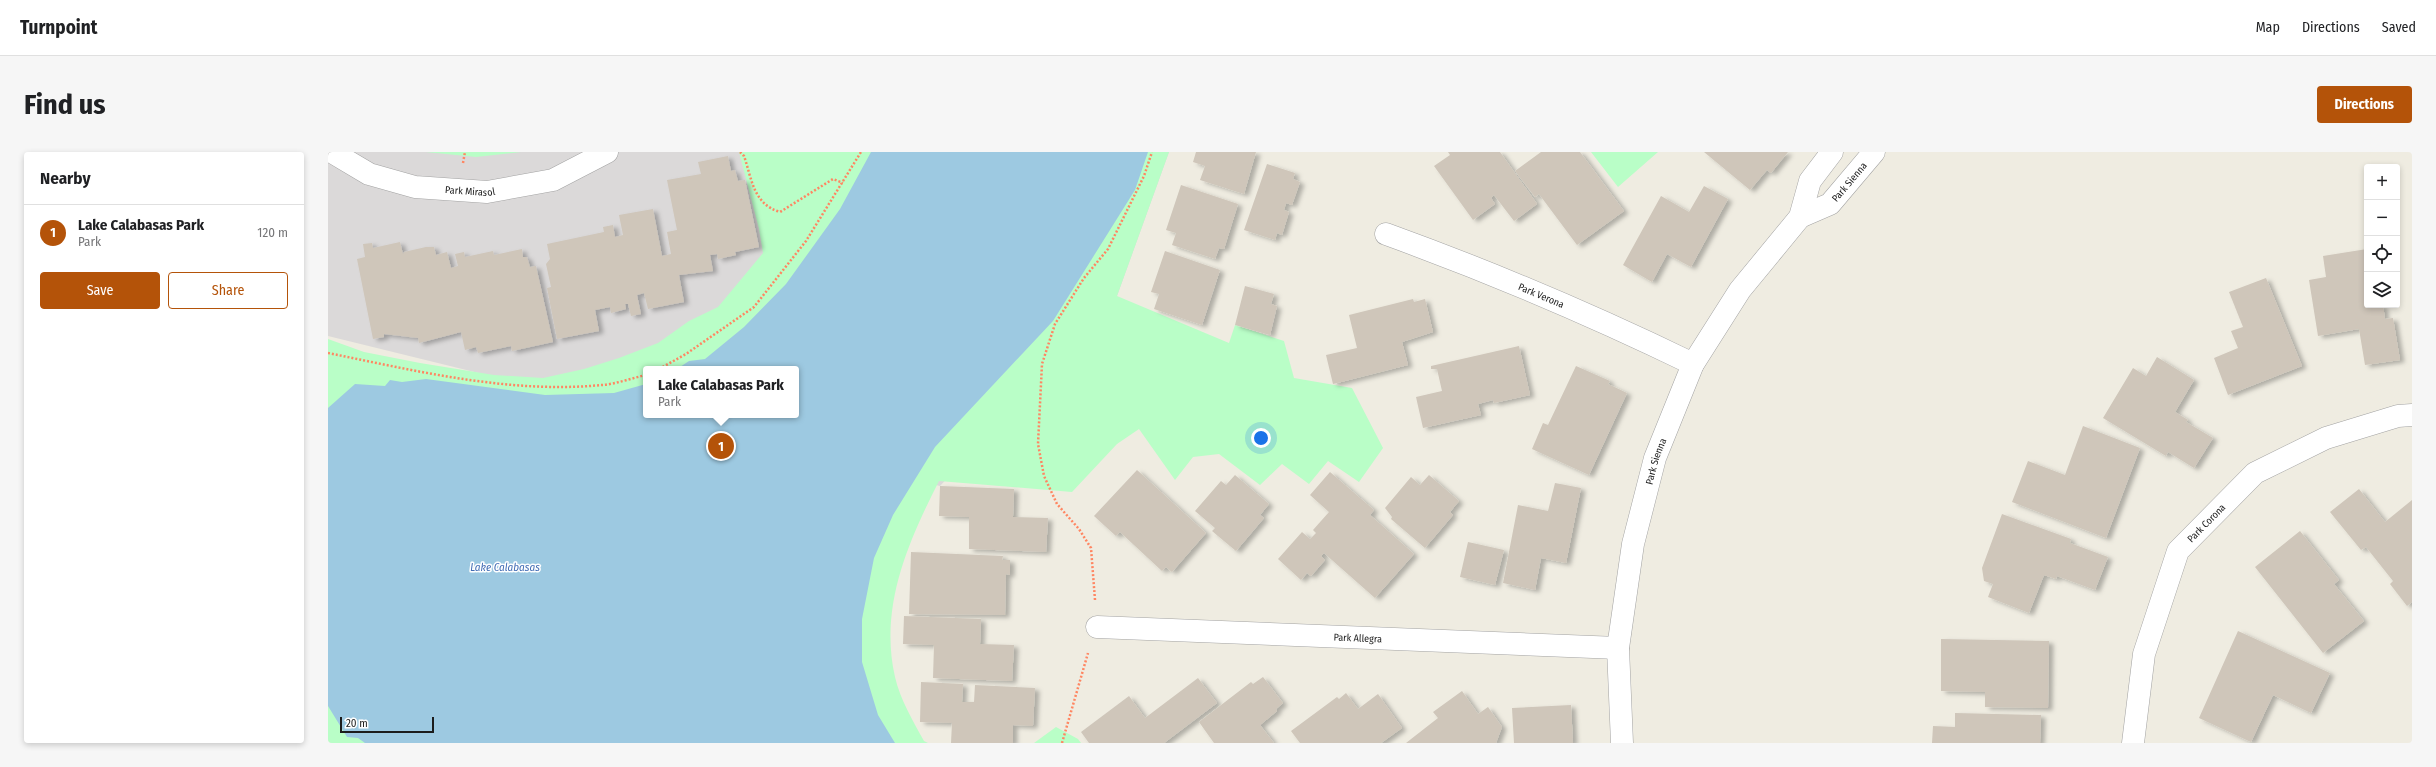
<!DOCTYPE html>
<meta charset="utf-8">
<style>
body{margin:0;font-family:"Fira Sans Condensed",sans-serif;background:#f6f6f6;color:#202124}
.controls{position:absolute;right:12px;top:12px;display:grid;overflow:hidden;border-radius:4px;box-shadow:0 2px 6px #0003}
.controls button{width:36px;height:36px;display:grid;place-items:center;padding:0;border:0;border-bottom:1px solid #e0e0e0;background:#fff;color:#202124;font:20px sans-serif}
.scale{position:absolute;left:12px;bottom:10px;width:94px;box-sizing:border-box;padding-left:4px;border:2px solid #1c1c1c;border-top:0;font-size:11px;line-height:14px;white-space:nowrap;color:#1c1c1c;-webkit-text-stroke:3px #fff;paint-order:stroke}
.you{position:absolute;left:933px;top:286px;width:14px;height:14px;margin:-10px;border:3px solid #fff;border-radius:50%;background:#1a73e8;box-shadow:0 0 0 6px #1a73e833}
.badge{display:grid;place-items:center;width:26px;height:26px;border-radius:50%;background:#b45309;color:#fff;font-size:13px;font-weight:700}
.pin{position:absolute;translate:-50% -50%;border:2px solid #fff;box-shadow:0 1px 4px #0006}
.popup{position:absolute;left:315px;top:214px;width:156px;height:52px;box-sizing:border-box;display:grid;place-content:center;border-radius:4px;background:#fff;filter:drop-shadow(0 1px 3px #0005);font-size:13px;white-space:nowrap;color:#757577}
.popup b{font-size:15px;color:#202124}
.popup::after{content:'';position:absolute;left:50%;top:100%;margin-left:-8px;border:8px solid transparent;border-top-color:#fff}
.list{margin:0;padding:0;list-style:none}
h2{display:flex;justify-content:space-between;align-items:center;height:52px;margin:0;padding:0 16px;font-size:17px}
h2 small{font-size:13px;font-weight:400;color:#757577}
.list li{display:grid;grid-template-columns:26px 1fr auto;gap:12px;align-items:center;box-sizing:border-box;height:56px;padding:0 16px;border-top:1px solid #e0e0e0}
.list b{display:block;font-size:15px;white-space:nowrap}
.list p{margin:0;font-size:13px;white-space:nowrap;color:#757577}
.list em{font-size:13px;font-style:normal;color:#757577}
.actions{display:flex;gap:8px;padding:12px 16px}
.actions a{flex:1;padding:9px 0;border:1px solid #b45309;border-radius:4px;text-align:center;font-size:14px;color:#b45309}
.actions .main{background:#b45309;color:#fff}
.icon{flex:none;width:22px;height:22px;fill:none;stroke:currentColor;stroke-width:2;stroke-linecap:round;stroke-linejoin:round}
.map{position:relative;flex:none;width:2084px;height:591px;overflow:hidden;border-radius:4px}
header{display:flex;align-items:center;gap:24px;box-sizing:border-box;height:56px;padding:0 20px;background:#fff;border-bottom:1px solid #e0e0e0}
header strong{font-size:19px}
nav{display:flex;gap:22px;margin-inline-start:auto;font-size:14px}
.intro{display:flex;align-items:center;justify-content:space-between;box-sizing:border-box;height:96px;padding:0 24px}
h1{margin:0;font-size:28px}
.button{padding:10px 18px;border-radius:4px;background:#b45309;color:#fff;font-size:14px;font-weight:700}
main{display:flex;gap:24px;padding:0 24px}
aside{flex:1;background:#fff;border-radius:4px;box-shadow:0 2px 6px #0003}
.map>svg:first-child{display:block}
.residential{fill:#dbd9d9}
.park{fill:#b9fec7;fill-rule:evenodd}
.water{fill:#9dc9e1}
.building{fill:#cfc6ba;filter:url(#shadow)}
.lines{fill:none;stroke-linecap:round;stroke-linejoin:round}
.street-casing{stroke:#a3a3a3;stroke-width:23}
.path{stroke:#ff8662;stroke-width:2.5;stroke-dasharray:2 2;stroke-linecap:butt}
.street{stroke:#fff;stroke-width:22}
.labels{text-anchor:middle;stroke-width:3;stroke-linejoin:round;paint-order:stroke}
.street-label{font-size:10px;fill:#1c1c1c;stroke:#fff}
.water-label{font-size:11px;font-style:italic;fill:#416cb4;stroke:#fff}
</style>
<header>
<strong>Turnpoint</strong>
<nav><a>Map</a><a>Directions</a><a>Saved</a></nav>
</header>
<div class="intro"><h1>Find us</h1><a class="button">Directions</a></div>
<main>
<aside>
<h2>Nearby<small></small></h2>
<ul class="list">
<li><span class="badge">1</span><div><b>Lake Calabasas Park</b><p>Park</p></div><em>120 m</em></li>
</ul>
<div class="actions"><a class="main">Save</a><a>Share</a></div>
</aside>
<div class="map">
<svg width="2084" height="591" viewBox="0 0 2084 591">
<defs>
<filter id="shadow"><feDropShadow dx="4.5" dy="2.5" stdDeviation="2" flood-color="#0004"/></filter>
</defs>
<rect width="100%" height="100%" fill="#efece1"/>
<path class="residential" d="M0,0h841l-52,144 -177,190 -290,-71h146v-46h-150v45l-318,-78z"/>
<path class="park" d="M98,0h95l-45,5z
M411,0h430l-52,144 112,47 6,-18 49,16 10,37 58,10 31,60 -24,34 -31,-21 -19,23 -27,-20 -22,21 -41,-31 -26,3 -18,23 -36,-51 -22,15 -45,48 -133,-11c-31,61 -60,126 -44,196 5,22 18,44 29,64l4,2h-600v-404l36,13 56,11 74,12 49,3 41,-9 35,-11 39,-15 31,-22 29,-14 45,-54 -4,-24zM318,217h150v46h-150z
M1263,0h67l-40,35z
M728,575l22,12 3,4h-47z"/>
<path class="water" d="M543,0h277l-13,38 -82,131 -118,126 -42,68 -19,43 -12,61v43l16,53 17,28h-530l-7,-5 -11,-1 -19,-31v-298l27,-24 30,2 5,-6 12,2 24,-3 119,16 69,-2 32,-9v31h150v-46h-119l12,-8 16,-2 39,-32 42,-43 54,-75z"/>
<path class="building" d="M868,0h60l-12,42 -44,-14 5,-14 -12,-4z
M1120,0h52l37,52 -23,17 -20,-26 -3,3 4,6 -22,16 -39,-54 16,-11z
M1213,0h39l44,59 -47,34 -38,-51 -4,3 -20,-26z
M1376,0h84l-17,21 -4,-3 -17,20z
M400,4l3,15 4,-1 3,11 7,-1 14,67 -24,5 1,3 -18,4 -1,-5 -7,1 3,16 -34,4 5,27 -36,7 -4,-16 -7,2 4,19 -10,2 -3,-12h-3l1,5 -15,4 -1,-6 -15,3 4,21 -42,8 -10,-51 4,-1 -5,-23 4,-5 -3,-15 57,-12 -1,-5 10,-2 2,12 8,-2 -4,-20 34,-6 9,47 9,-2 -4,-22 10,-2 -10,-50 34,-6 -3,-12z
M939,12l28,9 -2,6 7,3 -8,23 -6,-2 -2,7 5,2 -7,23 -5,-2 -2,7 -31,-10z
M853,33l57,19 -14,45 -5,-1 -4,11 -43,-14 4,-12 -10,-3z
M1376,34l24,13 -37,68 -24,-13 -15,28 -29,-17 38,-69 28,16z
M72,90l3,12 1,-2 22,-5h8l2,8 11,-3 4,16 7,-2 -3,-12 9,-2 1,5 28,-6 1,4 28,-6 1,8h4l3,10 6,-1 17,76 -41,9 -1,-5 -33,7 -2,-6 -11,3 -4,-18 -42,11 -1,-5 -34,-4v3l-11,2 -16,-80 8,-2 -2,-13 9,-1 1,5z
M2039,97v56h16l2,14 8,-1 7,42 -35,5 -6,-36 -41,7 -9,-56 17,-3 -3,-21z
M837,99l55,19 -18,55 -48,-16 5,-15 -8,-2z
M1938,126l36,88 -74,29 -14,-37 24,-10 -7,-17 12,-4 -14,-35z
M917,134l29,8 -3,10 6,2 -7,29 -35,-10z
M1085,147l1,3 11,-3 8,33 -31,10 6,23 -75,19 -7,-29 31,-7 -8,-33z
M1191,194l11,49 -36,8 -1,-3 -15,4 3,11 -58,13 -7,-31 26,-6 -5,-22h-6v-3z
M1829,205l37,23 -19,32 13,8 -2,2 27,16 -19,30 -26,-16 -2,4 -63,-38 30,-50 13,8z
M1248,214l34,15 -2,3 19,9 -38,82 -57,-26 11,-26 5,2z
M1755,274l57,22 -34,90 -94,-36 16,-41 37,14z
M809,318l69,63 -34,39 -6,-5 -4,4 -42,-39 -4,4 -22,-20z
M1002,320l44,38 -4,5 44,39 -39,44 -51,-45 -3,3 4,4 -14,16 -4,-3 -6,7 -23,-21 24,-27 8,7 6,-6 -3,-3 16,-18 -19,-17z
M907,323l34,29 -9,11 4,3 -28,33 -24,-20 3,-3 -20,-17 26,-30 5,4z
M1101,323l30,26 -9,11 3,3 -28,33 -34,-29 1,-2 -7,-9 26,-31 9,8z
M1227,331l26,5 -15,75 -25,-5 -6,32 -32,-7 15,-78 30,6z
M612,334l74,3 -1,28 35,1 -2,34 -77,-3v-32l-30,-1z
M2031,337l26,33 27,-22v102l-5,4 -17,-22 3,-3 -27,-34 -5,3 -31,-38z
M1674,362l69,25 -1,4 38,14 -13,33 -38,-14 -1,3 -12,-4 -15,38 -41,-16 5,-13 -9,-3 -2,-13z
M1972,379l39,49 -5,4 30,37 -41,32 -68,-86z
M1140,390l36,8 -9,35 -35,-8z
M583,400l92,4 -1,4h8v15l-4,-1 -1,41 -96,-1z
M576,464l77,3 -1,25 34,1 -2,36 -79,-3 1,-33 -31,-1z
M1910,479l92,42 -19,40 -38,-18 -22,47 -52,-24z
M1613,487l108,2 -1,67 -63,-1v-15l-44,-1z
M935,525l20,26 -7,6 1,2 -17,14 14,18h-60l-15,-21 52,-40 2,2z
M870,526l19,25 -53,40h-75l-8,-11 48,-36 16,22z
M593,530l42,2 -1,18h12l1,-17 60,3 -2,38 -20,-1v18h-62l1,-20 -32,-1z
M1134,539l16,23 10,-7 14,20 -6,16h-90l32,-25 -5,-6z
M1018,541l12,16 20,-15 24,34 -21,15h-81l-9,-12 46,-34 2,2z
M1243,553l2,38h-59l-2,-35z
M1627,561l86,2 -1,28h-108l1,-17 22,1z"/>
<g class="lines">
<defs>
<g id="street">
<path id="s1" d="M4,0l37,22 46,13 72,5 66,-12 54,-28"/>
<path id="s2" d="M1472,65l30,-13 44,-52"/>
<path id="s3" d="M1058,82c105,38 206,81 307,130"/>
<path id="s4" d="M769,475l521,21"/>
<path id="s5" d="M1294,591l-4,-95 15,-104 22,-86 38,-94 47,-74 60,-73 10,-36 22,-29"/>
<path id="s6" d="M1805,591l11,-89 34,-103 77,-78 71,-35 72,-22 14,-1"/>
</g>
</defs>
<use href="#street" class="street-casing"/>
<path class="path" d="M412,0l4,4c8,23 9,48 36,56l53,-33 10,4
M135,11l2,-11
M0,201c89,18 182,41 274,32 14,-1 30,-7 44,-10
M331,217l27,-15 68,-47 52,-66 55,-89
M767,448l-4,-52 -12,-19 -22,-25 -13,-28 -6,-32 4,-80 13,-40 29,-46 24,-29 36,-73 8,-24
M734,591l26,-90"/>
<use href="#street" class="street"/>
</g>
<g class="labels">
<g class="street-label">
<text dy="4" stroke="none"><textPath href="#s2" startOffset="62">Park Sienna</textPath></text>
<text dy="4" stroke="none"><textPath href="#s1" startOffset="146">Park Mirasol</textPath></text>
<text dy="4" stroke="none"><textPath href="#s3" startOffset="167">Park Verona</textPath></text>
<text dy="4" stroke="none"><textPath href="#s5" startOffset="286">Park Sienna</textPath></text>
<text dy="4" stroke="none"><textPath href="#s6" startOffset="238">Park Corona</textPath></text>
<text dy="4" stroke="none"><textPath href="#s4" startOffset="261">Park Allegra</textPath></text>
</g>
<g class="water-label">
<text x="177" y="419">Lake Calabasas</text>
</g>
</g>
</svg>
<div class="controls">
<button>+</button>
<button>−</button>
<button><svg class="icon" aria-label="locate" viewBox="0 0 24 24"><circle cx="12" cy="12" r="6"/><path d="M12 2v4M12 18v4M2 12h4M18 12h4"/></svg></button>
<button><svg class="icon" aria-label="layers" viewBox="0 0 24 24"><path d="M12 4l9 5-9 5-9-5zM3 14l9 5 9-5"/></svg></button>
</div>
<div class="scale">20 m</div>
<div class="you"></div>
<div class="pin badge" style="left:393px;top:294px">1</div>
<div class="popup"><b>Lake Calabasas Park</b>Park</div>
</div>
</main>
